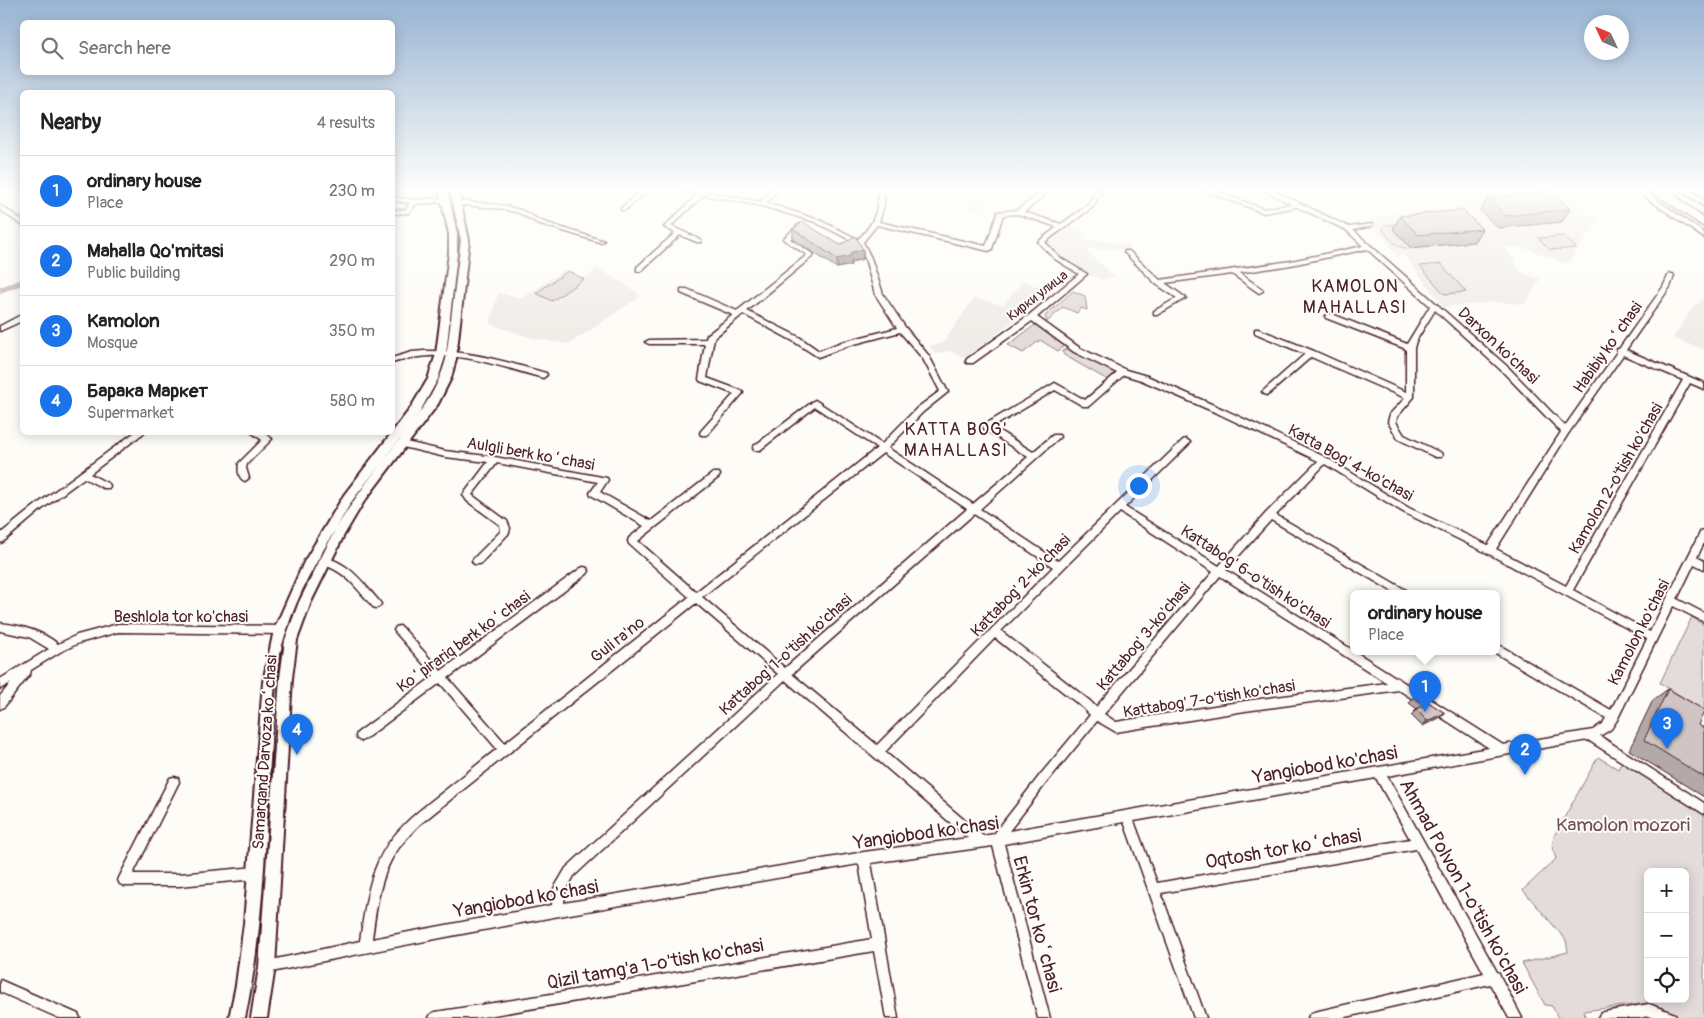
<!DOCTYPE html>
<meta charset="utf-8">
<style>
body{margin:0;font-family:Pangolin,sans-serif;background:#f2f2f2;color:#222}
.controls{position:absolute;right:15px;bottom:15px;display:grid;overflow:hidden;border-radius:8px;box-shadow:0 2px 12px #0003}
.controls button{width:45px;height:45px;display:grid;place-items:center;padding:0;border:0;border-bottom:1px solid #e0e0e0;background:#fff;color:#222;font:25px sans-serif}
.compass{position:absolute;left:1584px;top:15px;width:45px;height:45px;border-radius:50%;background:#fff;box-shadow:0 2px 12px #0003;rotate:314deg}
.you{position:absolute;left:1138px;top:485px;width:18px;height:18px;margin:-12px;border:4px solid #fff;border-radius:50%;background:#1a73e8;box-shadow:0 0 0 8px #1a73e833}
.badge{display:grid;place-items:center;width:32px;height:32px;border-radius:50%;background:#1a73e8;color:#fff;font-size:16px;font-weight:700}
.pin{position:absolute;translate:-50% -41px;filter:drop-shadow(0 1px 2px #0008)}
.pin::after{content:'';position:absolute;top:26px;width:18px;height:15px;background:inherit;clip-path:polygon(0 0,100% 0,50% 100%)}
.popup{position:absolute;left:1350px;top:590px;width:150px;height:65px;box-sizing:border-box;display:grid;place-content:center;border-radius:8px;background:#fff;filter:drop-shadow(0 1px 4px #0005);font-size:16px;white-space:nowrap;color:#767676}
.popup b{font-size:19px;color:#222}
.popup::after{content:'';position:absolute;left:50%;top:100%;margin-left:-10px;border:10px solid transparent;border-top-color:#fff}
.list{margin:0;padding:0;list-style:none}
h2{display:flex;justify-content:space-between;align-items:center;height:65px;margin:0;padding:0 20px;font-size:21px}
h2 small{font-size:16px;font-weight:400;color:#767676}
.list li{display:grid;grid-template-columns:32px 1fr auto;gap:15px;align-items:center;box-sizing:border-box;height:70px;padding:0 20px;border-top:1px solid #e0e0e0}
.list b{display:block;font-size:19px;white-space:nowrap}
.list p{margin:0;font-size:16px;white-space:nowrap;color:#767676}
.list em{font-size:16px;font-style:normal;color:#767676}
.icon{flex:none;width:28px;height:28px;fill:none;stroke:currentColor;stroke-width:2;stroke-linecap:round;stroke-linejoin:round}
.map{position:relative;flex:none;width:1704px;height:1018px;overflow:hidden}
.search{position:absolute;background:#fff;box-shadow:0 2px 12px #0003;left:20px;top:20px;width:375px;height:55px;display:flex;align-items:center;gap:12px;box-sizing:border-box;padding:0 18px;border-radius:8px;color:#767676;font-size:19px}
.panel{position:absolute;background:#fff;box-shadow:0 2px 12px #0003;left:20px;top:90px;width:375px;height:345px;border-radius:8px}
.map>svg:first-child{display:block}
.built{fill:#f0ece8}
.green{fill:#e3dcda;stroke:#967e82;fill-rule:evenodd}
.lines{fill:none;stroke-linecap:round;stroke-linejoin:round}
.canal{fill:#c0b1b1;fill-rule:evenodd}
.minor-casing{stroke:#4a1f2b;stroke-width:3}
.major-casing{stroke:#4a1f2b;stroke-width:4}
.minor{fill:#fdfcf7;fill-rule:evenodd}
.major{fill:#fdfcf7;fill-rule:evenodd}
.wall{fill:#b3a9a9;stroke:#4a1f2b}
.shaded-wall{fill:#928a89;stroke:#4a1f2b}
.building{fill:#d0c5c4;stroke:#4a1f2b}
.labels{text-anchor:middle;stroke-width:4;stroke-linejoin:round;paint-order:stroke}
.far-street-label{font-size:14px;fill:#4a1f2b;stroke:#fdfcf7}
.street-label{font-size:16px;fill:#4a1f2b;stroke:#fdfcf7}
.neighbourhood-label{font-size:18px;letter-spacing:1px;fill:#4a1f2b;stroke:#fdfcf7}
.near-street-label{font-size:19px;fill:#4a1f2b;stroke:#fdfcf7}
.near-park-label{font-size:19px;fill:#704e57;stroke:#fdfcf7}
</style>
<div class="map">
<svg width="1704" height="1018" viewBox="0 0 1704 1018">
<rect width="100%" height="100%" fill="#fdfcf7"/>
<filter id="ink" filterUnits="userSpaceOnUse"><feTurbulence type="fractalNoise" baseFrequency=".02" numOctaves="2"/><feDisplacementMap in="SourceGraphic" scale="10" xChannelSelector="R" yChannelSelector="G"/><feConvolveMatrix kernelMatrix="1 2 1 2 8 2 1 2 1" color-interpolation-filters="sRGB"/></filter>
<g filter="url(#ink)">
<path class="built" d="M936,190h75l-6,9 -15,-3 -8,10 6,3 -3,3 -6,-3 -2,2z
M1482,190h65l8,6 12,-1 32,26 -32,43 -38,-15 -23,-2 14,25 20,7 -15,25 -30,-2 -51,5 -40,-52 -6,1 -24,-29 4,-12 86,-9z
M1072,225l14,6 -3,8 46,5 -1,5h-42l2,4 27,23 -13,4 -13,-6 -44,-30z
M565,269l19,10 13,-10 25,13 19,14 -72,48 -33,-5 -46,-15 8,-31 24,5z
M1024,280l25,13 -83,65 -17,-7 -14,3 -6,-8 14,-3 31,-45 29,7z
M1704,298v52l-31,-12 20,-31z"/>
<path class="green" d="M1414,222l-20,8 17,18c-14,2 -22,-9 -29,-20l3,-3z
M1564,236l12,12 -26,2 -12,-12z
M1441,264l25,28 -22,2 -24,-28z
M568,271l16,8 -32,22 -16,-8z
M1073,291l12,5 2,14 -6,-2 -4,5 -14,-6 -16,15 -2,-6z
M1035,325l32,19 -9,7 -18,-11 -17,13 -15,-8z
M1069,348l51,25 -9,8 -5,-2 -42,-24 -2,-4z
M1692,617l12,8v85l-44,-27z
M1598,757l20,12 5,-9 81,53v205h-25l-32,-15 -64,8 3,7h-28l-6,-12 -7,-1 -23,-42 46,-11 -2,-12 -43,-50 33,-31 -4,-12 2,-11zM1648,872h37v127h-37z"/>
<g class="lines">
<path class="canal" d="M19,280h3v5l-22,8v-6z"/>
<defs>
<path id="minor" d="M642,190h7l-24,20h-4v-2z
M681,190h16l64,12 10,-12h7l-11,13 52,17 39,19c15,-13 21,-29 20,-49h6v15l-5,17 107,24 12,-34 19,-2 21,-15 3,-5h6l-4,7 -19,15 37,12 27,-19 8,-15h6l-9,17 -48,35 14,15 28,17 -50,43 43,31 46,22 21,6 78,34 102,48 82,50 79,37 73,-113 -58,-60 -68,-62 -19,31 -2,7v49l-17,20 -1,5 8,13 37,18 1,2 -1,2h-6l-37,-18 -10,-17 2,-8 15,-16 -94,-41 -42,37 -3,1 -4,-3 43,-38 -50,-21v-4h3l56,22 92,41v-43l-80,-31 -1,-2 4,-2h3l75,30 23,-38 -63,-57 -76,16 -52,8 23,16 1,2 -4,2 -27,-19 -67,9 21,15 -29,17h-3v-4l23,-13 -21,-14 -32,-32 1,-1h4l31,29 131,-19 72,-15 -17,-16 -49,-23 -33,6 -61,-23h10l51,19 27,-5 -27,-14h9l76,37 23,-3v2l-19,4 156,138 56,58 52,-74v-3h2l44,-62 6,-13h4l1,2 -4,11 -44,63 78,33v6l-14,-6 -117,207 77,42 51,-101 3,-1v13l-7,14 7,4v8l-10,-5 -17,35 27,14v9l-31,-16 -56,114 -6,9 -11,7 104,67v11l-116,-74 -201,36 110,196 2,1 2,5 21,40h-13l-19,-34 -148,34h-34l2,-4 4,-2 170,-39 -68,-124 -255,44 45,125h-12l-70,-196 -120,22 46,174h-12l-45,-172 -122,17 27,155h-12l-12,-67 -398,67h-47l2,-4 4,-2 110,-17 327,-56 -13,-75c-198,34 -396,67 -592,109l-4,-2 -2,-4 2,-4 4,-2 93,-20c4,-27 7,-54 18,-79 13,-30 39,-50 65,-70 18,-14 36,-29 54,-43l-57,-66 -75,56 -4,2 -4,-2 -1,-3 1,-3 77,-57 -38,-43 -2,-3 2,-3 3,-1 3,1 39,44 140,-103 3,-1 3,1 2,3 -2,3 -139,104 57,65 184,-146 -60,-53 -1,-3 1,-3 15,-12 -53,-31 -1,-2 8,-11 -101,-19 -25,32 35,26 3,7 -1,5 -29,31h-6l-2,-3 2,-3 27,-27 -1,-6 -33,-24 -4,-6 25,-33 -43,-5 -46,-11 -1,-2 1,-2 3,-1 43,10 50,6 112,21 1,2 -8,12 51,29 62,-48h6l1,2 -1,2 -81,64 58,51 181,-144 -62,-41 -55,43h-6l-1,-2 1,-2 61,-46 67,44 35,-36 23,-17 -17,-32 -23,-27 -53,14 -29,11 -25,-16 -50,-27 -29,24 -7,40 35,13 1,2 -36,42h-6l-1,-2 1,-2 33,-37 -34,-13 -1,-2 6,-35h-56l-4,-2 4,-2 57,-1 1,-4 26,-20 -52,-22v-4h6l50,22 70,-56 -24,-16 15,-14 2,-1 3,2 -13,13 24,16 -67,56 52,26 20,14 23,-9 55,-14 -22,-34 -10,-36 -9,-15 -41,-21 -53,-16 -58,-11 -33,31 30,14v2h-4l-17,-7 -39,36h-4v-4l38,-34 -11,-6 34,-33zM1018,214l39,13 -19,15 17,17 24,15 -50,41 -62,44 -1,2 1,2h6l59,-42 42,31 43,21 -32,27 -30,-17 -71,42 -1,2 1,2 44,28 -55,47 -85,-56 35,-36 25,-20 -19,-36 -24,-29 -22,-33 -12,-36 -8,-16 14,-17 112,26 3,-2 11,-34zM1623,355l60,25 -117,206 -70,-37 72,-115zM1124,375l17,5 78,34 99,47 -52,52 -47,53 -94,-59 64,-63 1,-2 -4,-3 -3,1 -125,121 -78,-52 80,-72 -1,-2h-6l-20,17 -40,-25 62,-37 28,16h6zM883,453l84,56 -182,159 -83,-71zM1325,464l78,48 84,41 160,86 -36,71 -112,-65 -3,-1v7h-4l114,67 -3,5 -10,7 -90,15 -277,-175 45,-50 124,73h13l-2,-3 -130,-75zM1120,512l93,60 -117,135 -6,-6 -89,-70zM974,514l79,53 -176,178 -85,-71zM1220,576l167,107 -142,18 -129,21 -12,-8zM696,603l82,71 -212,194 -13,22 -1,15 -180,34c4,-29 7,-59 22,-84 7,-11 16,-21 25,-30zM995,638l87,69 8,8 -50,60 -46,59 -11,2 -98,-84zM785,680l183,158 -104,14 -300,51 1,-11 9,-16zM1399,690l90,58 -480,83 38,-49 50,-61 19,11 129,-21zM1376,778l34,61 -253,44 -23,-62z
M1635,190h8l61,43v5z
M1650,190h8l46,32v5z
M392,197l22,3 31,-2 3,2 -3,2 -29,2 -7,9 -17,1v-4h13l5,-7 -18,-2z
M464,201l42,5 17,5 18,10 63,20 -3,2 -2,-1 -62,-19 -18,-10 -16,-4 -39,-4 -7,2 -3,-2z
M0,205l22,15v5l-2,-1 -20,-14z
M19,316h3v5l-22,10v-5z
M424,351c45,-1 79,10 122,22l1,2 -4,3c-52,-14 -97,-33 -151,-15v-5l20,-6z
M135,432h10l-55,42 19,10 1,2 -1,2h-6l-19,-10 -42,31 -39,33 -3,1v-9l36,-29z
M251,432h12l9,7 -25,25 -1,4 3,10 -4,3c-7,-2 -7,-12 -6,-18l23,-23z
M324,557c26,6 39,26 55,44l2,3 -2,3 -3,1 -3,-1c-18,-20 -26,-35 -52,-43l-2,-3 2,-3z
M0,623c20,2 42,8 58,21l19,-9 41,-11 162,2 3,1 2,3 -2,3 -3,1 -162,-2 -39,11 -19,9 -29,18 -1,4 -26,33 -4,2v-13l11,-13 -11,6v-10l49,-30 -20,-12 -29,-6z
M174,777l4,1 1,4 -46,92h46l77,-7 4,2 2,4 -2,4 -4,2 -77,7h-55l-4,-2 -2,-4 2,-4 50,-98z
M0,980l78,34 2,4h-21l-59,-26z
M1649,1004l26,10 2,4h-23l-5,-2 -10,2h-41l2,-4 4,-2z"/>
<path id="major" d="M439,190h8l10,44v19l-11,101 -8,25 -20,36 -66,86 -16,27c17,-27 35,-52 55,-78 23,-30 45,-54 55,-91l15,-119 -11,-50h8l11,50 -13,119 -5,19 -13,26 -75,99 -19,32 -33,67 -14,38 -5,38 -17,289 -8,51h-16l8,-51 21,-289 5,-38 14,-38 36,-72c-19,32 -37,64 -48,99 -15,42 -14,89 -17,132 -5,86 -7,173 -25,257h-16l7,-33 8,-62 19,-241 11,-52 30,-68 40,-67 66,-86 18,-30 8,-25 13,-101v-19z
M1659,190h9l36,29v7z
M1680,190h10l14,10v6z"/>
</defs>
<use href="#minor" class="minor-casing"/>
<use href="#major" class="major-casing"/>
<use href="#minor" class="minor"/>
<use href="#major" class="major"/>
</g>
<path class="wall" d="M1488,198l82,11 -8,13 -64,6 -18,-17z
M1400,216l82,13 -8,13 -63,6 -18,-19z
M793,229l47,16 23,4v10l-12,3v3l-14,3 -44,-29z
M1668,689l30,36 6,3v69l-75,-47 24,-50z
M1416,694l29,19 -6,5 -17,8 -11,-11 6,-6 -8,-6z"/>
<path class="shaded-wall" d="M863,249v10l-12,3v3l-14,3v-9l13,-6z
M1445,713l-6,5 -17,8 5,-5z"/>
<path class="building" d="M1551,191l19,18 -64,7 -18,-18z
M1463,210l19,19 -64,6 -18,-19z
M803,222l37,23 15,-9 8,13 -13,4 1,3 -14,3 -44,-30z
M1668,689l36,21v2l-6,13 6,3v49l-60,-37z
M1416,694l29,19 -18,8 -11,-12 9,-4 -11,-8z"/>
</g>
<linearGradient id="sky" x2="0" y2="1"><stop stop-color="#98b3d2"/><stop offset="0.57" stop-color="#fefefb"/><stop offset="1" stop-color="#fefefb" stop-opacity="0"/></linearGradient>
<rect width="1704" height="333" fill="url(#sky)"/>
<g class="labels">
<g class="far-street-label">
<text transform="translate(1037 295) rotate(-38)" y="5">Кирки улица</text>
</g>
<g class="street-label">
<text transform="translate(1499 345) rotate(43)" y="6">Darxon ko'chasi</text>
<text transform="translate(1607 347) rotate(-55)" y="6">Habibiy koʻchasi</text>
<text transform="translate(531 453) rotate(10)" y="6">Aulgli berk koʻchasi</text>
<text transform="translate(1351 462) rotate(29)" y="6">Katta Bog' 4-ko'chasi</text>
<text transform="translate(1615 478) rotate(-60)" y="6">Kamolon 2-o'tish ko'chasi</text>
<text transform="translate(1256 576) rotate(33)" y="6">Kattabog' 6-o'tish ko'chasi</text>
<text transform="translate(1020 585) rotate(-46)" y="6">Kattabog' 2-ko'chasi</text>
<text x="181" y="622">Beshlola tor ko'chasi</text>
<text transform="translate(1638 632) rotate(-63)" y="6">Kamolon ko'chasi</text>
<text transform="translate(1143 636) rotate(-50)" y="6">Kattabog' 3-ko'chasi</text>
<text transform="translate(617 639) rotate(-38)" y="6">Guli ra'no</text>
<text transform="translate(463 641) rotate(-36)" y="6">Koʻpirariq berk koʻchasi</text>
<text transform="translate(785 654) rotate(-42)" y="6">Kattabog' 1-o'tish ko'chasi</text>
<text transform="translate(1209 698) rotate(-9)" y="6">Kattabog' 7-o'tish ko'chasi</text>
<text transform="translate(264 752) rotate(-86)" y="6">Samarqand Darvoza koʻchasi</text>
</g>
<g class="neighbourhood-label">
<text x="1355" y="292">KAMOLON<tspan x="1355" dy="21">MAHALLASI</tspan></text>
<text x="956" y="435">KATTA BOG'<tspan x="956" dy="21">MAHALLASI</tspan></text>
</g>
<g class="near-street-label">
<text transform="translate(1325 764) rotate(-10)" y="7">Yangiobod ko'chasi</text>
<text transform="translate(926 832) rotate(-8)" y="7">Yangiobod ko'chasi</text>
<text transform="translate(1283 848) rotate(-10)" y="7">Oqtosh tor koʻchasi</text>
<text transform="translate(1464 886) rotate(61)" y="7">Ahmad Polvon 1-o'tish ko'chasi</text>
<text transform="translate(526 898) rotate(-10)" y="7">Yangiobod ko'chasi</text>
<text transform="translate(1038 924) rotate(75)" y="7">Erkin tor koʻchasi</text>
<text transform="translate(655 963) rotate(-10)" y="7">Qizil tamg'a 1-o'tish ko'chasi</text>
</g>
<g class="near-park-label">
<text x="1623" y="831">Kamolon mozori</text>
</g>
</g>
</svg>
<div class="controls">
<button>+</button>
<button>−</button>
<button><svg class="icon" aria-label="locate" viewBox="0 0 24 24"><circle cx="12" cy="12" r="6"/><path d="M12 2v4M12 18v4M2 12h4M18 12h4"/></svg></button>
</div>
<svg class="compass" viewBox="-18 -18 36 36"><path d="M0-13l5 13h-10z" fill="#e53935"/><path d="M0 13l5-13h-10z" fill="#767676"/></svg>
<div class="you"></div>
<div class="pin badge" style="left:1425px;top:712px">1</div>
<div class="popup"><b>ordinary house</b>Place</div>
<div class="pin badge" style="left:1525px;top:775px">2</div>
<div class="pin badge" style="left:1667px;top:749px">3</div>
<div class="pin badge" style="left:297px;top:755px">4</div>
<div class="search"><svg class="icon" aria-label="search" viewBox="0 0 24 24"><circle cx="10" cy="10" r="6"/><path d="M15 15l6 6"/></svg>Search here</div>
<section class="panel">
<h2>Nearby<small>4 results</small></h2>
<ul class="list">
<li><span class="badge">1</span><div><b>ordinary house</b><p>Place</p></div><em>230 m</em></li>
<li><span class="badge">2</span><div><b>Mahalla Qo'mitasi</b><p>Public building</p></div><em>290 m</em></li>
<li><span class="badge">3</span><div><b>Kamolon</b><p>Mosque</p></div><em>350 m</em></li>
<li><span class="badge">4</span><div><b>Барака Маркет</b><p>Supermarket</p></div><em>580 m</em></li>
</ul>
</section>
</div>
